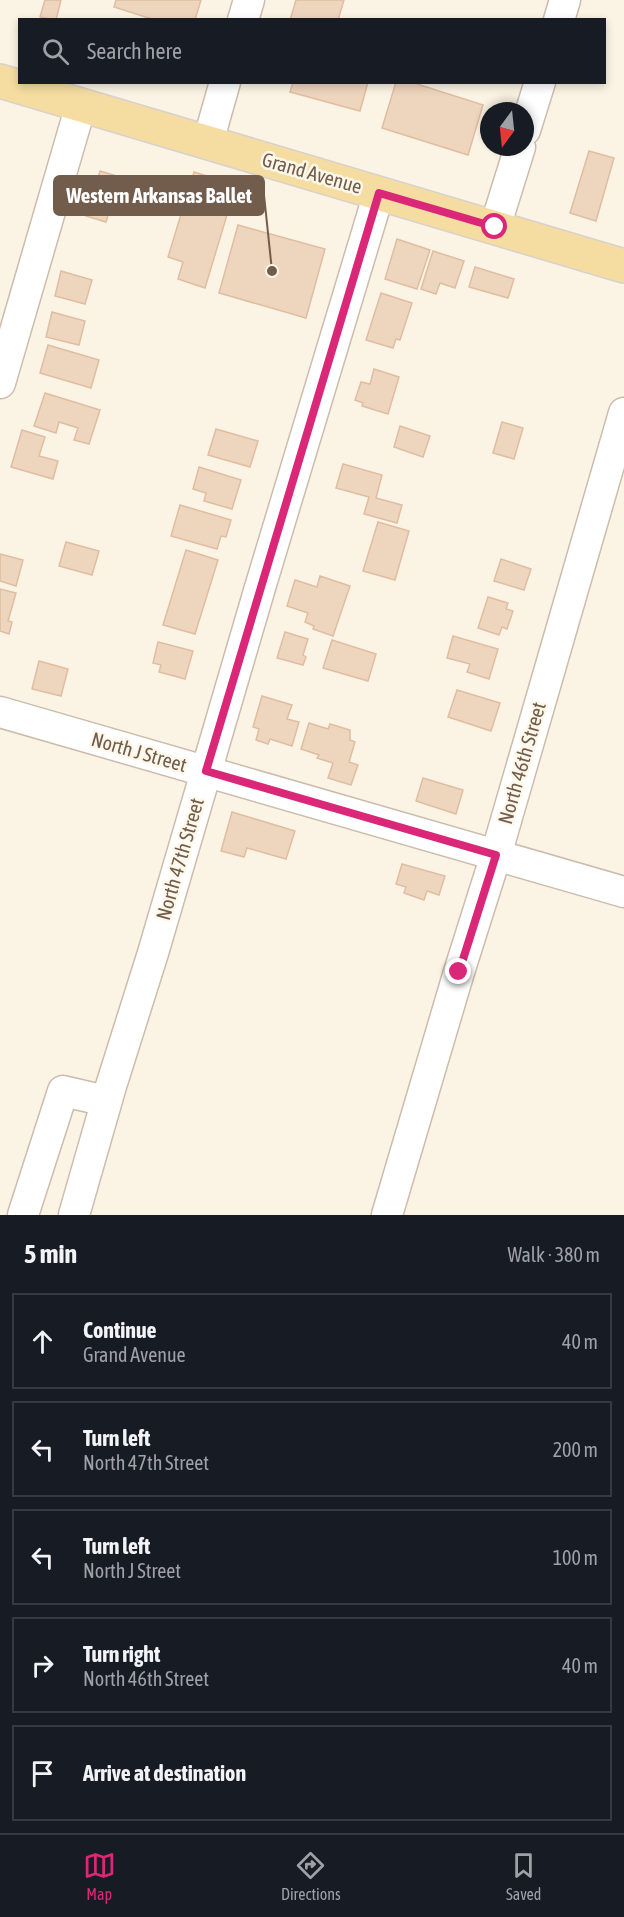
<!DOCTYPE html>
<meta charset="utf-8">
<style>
body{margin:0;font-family:"Asap Condensed",sans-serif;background:#242831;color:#f1f3f6}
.compass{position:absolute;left:480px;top:102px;width:54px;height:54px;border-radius:50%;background:#171b24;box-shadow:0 3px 9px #0003;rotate:195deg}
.stop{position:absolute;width:18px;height:18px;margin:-14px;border:4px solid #db2777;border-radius:50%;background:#fff}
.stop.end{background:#db2777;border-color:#fff;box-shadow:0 2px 6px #0008}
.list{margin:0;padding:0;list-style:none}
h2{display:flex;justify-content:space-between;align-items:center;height:78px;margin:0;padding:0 24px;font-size:26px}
h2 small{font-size:20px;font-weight:400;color:#9ea1a6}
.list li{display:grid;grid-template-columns:39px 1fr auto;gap:18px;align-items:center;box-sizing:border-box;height:96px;margin:0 12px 12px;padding:0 12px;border:2px solid #363941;border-radius:0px}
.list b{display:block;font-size:22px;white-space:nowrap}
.list p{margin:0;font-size:20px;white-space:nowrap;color:#9ea1a6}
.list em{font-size:20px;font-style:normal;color:#9ea1a6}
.icon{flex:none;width:33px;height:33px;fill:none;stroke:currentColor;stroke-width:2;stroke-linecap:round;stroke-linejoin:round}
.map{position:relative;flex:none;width:624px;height:1215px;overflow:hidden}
.search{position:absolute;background:#171b24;box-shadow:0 3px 9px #0003;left:18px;right:18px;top:18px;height:66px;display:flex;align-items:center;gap:15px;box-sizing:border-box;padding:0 21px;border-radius:0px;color:#9ea1a6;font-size:22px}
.sheet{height:618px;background:#171b24}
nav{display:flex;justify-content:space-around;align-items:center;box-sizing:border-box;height:84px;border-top:2px solid #363941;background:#171b24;font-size:16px;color:#9ea1a6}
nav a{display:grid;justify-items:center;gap:3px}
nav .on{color:#db2777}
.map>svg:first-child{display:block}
.building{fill:#eed5be;stroke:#e0bda0;stroke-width:1.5}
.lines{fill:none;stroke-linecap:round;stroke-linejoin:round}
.minor-casing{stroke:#ccbcac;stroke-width:33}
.major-casing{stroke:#d8d1cd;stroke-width:36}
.minor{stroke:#fff;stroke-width:30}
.major{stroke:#f5dda1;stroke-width:33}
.route{stroke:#db2777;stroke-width:8}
.labels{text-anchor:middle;stroke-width:5;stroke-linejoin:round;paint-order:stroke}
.street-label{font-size:20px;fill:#725c4c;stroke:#fef8eb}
.leader{fill:none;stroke:#725c4c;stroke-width:2}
.callout-dot{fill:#725c4c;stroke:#fef8eb;stroke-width:2}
.callout{fill:#725c4c;stroke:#725c4c;stroke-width:2}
.callout-label{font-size:21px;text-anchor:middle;font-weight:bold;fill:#fff}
</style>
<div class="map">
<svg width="624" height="1215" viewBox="0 0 624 1215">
<rect width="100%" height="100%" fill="#fbf4e5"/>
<path class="building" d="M45,0h16l-5,20 -16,-3z
M116,0h85l-6,20h-40l-41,-13z
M296,0h48l-6,20h-48z
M293,82h75l-8,29 -70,-19z
M396,82h15l72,23 -15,50 -86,-27z
M589,151l25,7 -18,63 -26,-8z
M100,171l20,6 -14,45 -20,-6z
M194,172l42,13 -31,103 -27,-9 5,-17 -15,-5z
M238,225l87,24 -19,69 -87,-25z
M397,239l33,11 -13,39 -32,-10z
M433,251l31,10 -9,27 -15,-5 -4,11 -15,-5z
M475,267l39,12 -6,19 -39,-11z
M61,271l31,9 -7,24 -30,-8z
M381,293l31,10 -12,37 -4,-1 -3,9 -27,-8z
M52,312l33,9 -6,24 -33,-8z
M48,345l51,15 -8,28 -51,-15z
M374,369l25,8 -11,37 -26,-8 1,-3 -8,-3 6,-18 9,2z
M45,393l55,17 -11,34 -15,-4 4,-12 -19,-6 -3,11 -22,-7z
M502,422l21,6 -9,31 -21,-6z
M400,426l30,10 -7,21 -29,-10z
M216,429l42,12 -8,26 -42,-12z
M22,430l23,7 -6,19 19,5 -5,18 -42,-12z
M343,464l39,11 -6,23 26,7 -5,18 -33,-9 5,-17 -33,-9z
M199,467l42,13 -9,29 -28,-8 2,-8 -13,-4z
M180,505l51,15 -5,17 -5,-1 -4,13 -46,-13z
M378,522l31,9 -14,49 -32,-9z
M66,542l33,9 -7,24 -33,-9z
M186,550l32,10 -23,74 -32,-9z
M0,554l23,6 -7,26 -16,-5z
M501,559l30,10 -7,21 -30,-9z
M320,576l30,10 -17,50 -20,-7 1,-3 -9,-4 3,-9 -21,-7 8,-26 22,7z
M0,589l16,4 -8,28 4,1 -3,12 -9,-3z
M488,597l20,6 -2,6 7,2 -6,18 -5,-2 -3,8 -21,-7z
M285,632l23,7 -5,16 3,2 -3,8 -26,-7z
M453,636l45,13 -9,30 -22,-7 3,-8 -23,-6z
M332,640l44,14 -8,27 -45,-13z
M158,642l35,9 -8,28 -26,-7 2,-7 -8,-2z
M39,661l29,8 -7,27 -29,-7z
M457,690l43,13 -9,28 -43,-14z
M262,696l30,9 -5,14 12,3 -7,24 -22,-7 -2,5 -12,-4 3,-11 -6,-2z
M309,723l19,6 2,-5 20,6v10l5,2 -6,20 9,3 -7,20 -23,-7 5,-15 -16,-5 2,-3 -18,-6z
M423,778l40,12 -7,24 -40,-13z
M232,812l63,19 -9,28 -39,-11 -3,9 -23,-6z
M402,864l43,12 -6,19 -12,-4 -3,9 -20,-7 2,-6 -10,-3z"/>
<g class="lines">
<defs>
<path id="minor" d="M243,20l6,-20
M559,20l6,-20
M525,130l15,-48
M208,142l17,-60
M495,227l25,-80
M0,383l81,-278
M0,712l624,180
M23,1215l40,-124 43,10
M74,1215l37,-129 42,-133 106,-362 120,-398
M387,1215l72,-243 37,-117 128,-442"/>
<path id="major" d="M0,81l624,185"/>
</defs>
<use href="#minor" class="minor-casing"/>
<use href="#major" class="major-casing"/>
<use href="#minor" class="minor"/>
<use href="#major" class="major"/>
</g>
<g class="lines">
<path class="route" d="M459,972l37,-117 -290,-84 173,-578 116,34"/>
</g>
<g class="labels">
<g class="street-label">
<text transform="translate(312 173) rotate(16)" y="7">Grand Avenue</text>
<text transform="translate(139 752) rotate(16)" y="7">North J Street</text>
<text transform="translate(522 763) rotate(-74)" y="7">North 46th Street</text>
<text transform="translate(180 859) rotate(-74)" y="7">North 47th Street</text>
</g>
</g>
<path class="leader" d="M272 271L264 195"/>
<circle class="callout-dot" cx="272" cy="271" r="6"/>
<rect class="callout" x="54" y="176" width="210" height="39" rx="6"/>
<g class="callout-label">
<text x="159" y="203">Western Arkansas Ballet</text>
</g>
</svg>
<svg class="compass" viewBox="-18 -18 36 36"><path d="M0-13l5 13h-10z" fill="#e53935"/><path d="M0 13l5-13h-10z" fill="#9ea1a6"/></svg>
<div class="stop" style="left:495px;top:227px"></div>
<div class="stop end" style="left:459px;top:972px"></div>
<div class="search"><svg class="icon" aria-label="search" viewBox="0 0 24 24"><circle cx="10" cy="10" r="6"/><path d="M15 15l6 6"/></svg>Search here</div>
</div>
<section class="sheet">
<h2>5 min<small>Walk · 380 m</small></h2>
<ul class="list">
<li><svg class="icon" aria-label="ahead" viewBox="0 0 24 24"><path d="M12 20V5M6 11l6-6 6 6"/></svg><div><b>Continue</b><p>Grand Avenue</p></div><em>40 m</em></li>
<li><svg class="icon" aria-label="left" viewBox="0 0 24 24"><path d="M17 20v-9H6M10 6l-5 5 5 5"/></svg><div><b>Turn left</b><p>North 47th Street</p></div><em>200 m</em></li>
<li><svg class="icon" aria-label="left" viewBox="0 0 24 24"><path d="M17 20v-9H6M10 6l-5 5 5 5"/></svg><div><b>Turn left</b><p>North J Street</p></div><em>100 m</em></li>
<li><svg class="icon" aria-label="right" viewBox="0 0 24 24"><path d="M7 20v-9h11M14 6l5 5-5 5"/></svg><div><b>Turn right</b><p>North 46th Street</p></div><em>40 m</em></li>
<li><svg class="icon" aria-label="arrive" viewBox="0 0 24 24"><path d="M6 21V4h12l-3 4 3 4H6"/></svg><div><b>Arrive at destination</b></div></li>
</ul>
</section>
<nav>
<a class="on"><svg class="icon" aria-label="map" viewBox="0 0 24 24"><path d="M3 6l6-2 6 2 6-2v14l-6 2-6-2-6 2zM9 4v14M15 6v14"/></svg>Map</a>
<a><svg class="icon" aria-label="directions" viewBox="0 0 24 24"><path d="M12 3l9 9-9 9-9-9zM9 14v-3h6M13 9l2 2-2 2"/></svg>Directions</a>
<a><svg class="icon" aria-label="saved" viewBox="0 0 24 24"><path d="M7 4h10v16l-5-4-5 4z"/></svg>Saved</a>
</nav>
